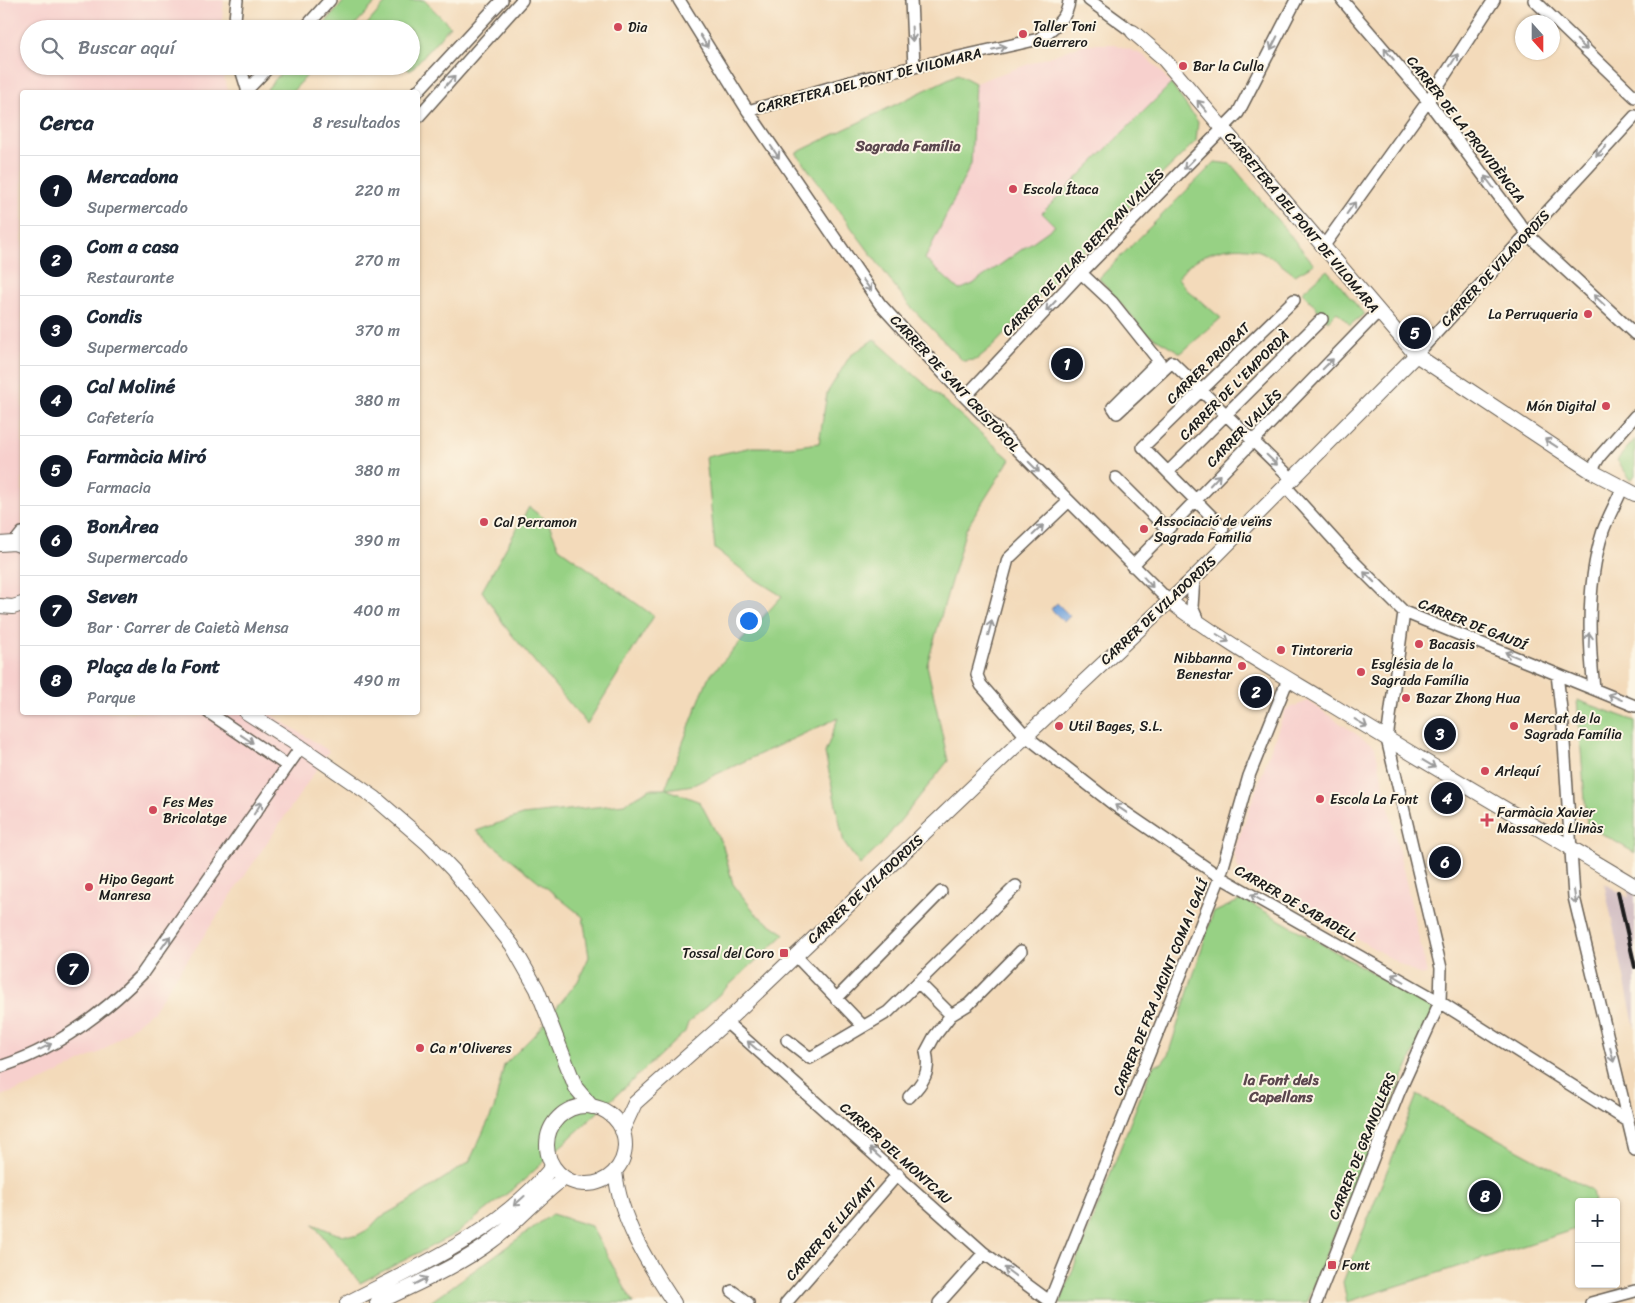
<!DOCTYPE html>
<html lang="es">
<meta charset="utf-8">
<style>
body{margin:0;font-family:Sriracha,sans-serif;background:#f6f6f7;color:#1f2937}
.controls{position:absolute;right:15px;bottom:15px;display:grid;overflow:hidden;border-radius:5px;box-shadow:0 1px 4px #0004}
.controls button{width:45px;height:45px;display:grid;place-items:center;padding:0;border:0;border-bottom:1px solid #e0e1e3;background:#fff;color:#1f2937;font:25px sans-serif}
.compass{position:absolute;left:1515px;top:15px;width:45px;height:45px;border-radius:50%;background:#fff;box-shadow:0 1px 4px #0004;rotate:159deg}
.you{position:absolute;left:748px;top:620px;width:18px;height:18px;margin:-12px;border:4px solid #fff;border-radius:50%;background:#1a73e8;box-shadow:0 0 0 8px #1a73e833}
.badge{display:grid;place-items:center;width:32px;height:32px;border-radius:50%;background:#111827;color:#fff;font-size:16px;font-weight:700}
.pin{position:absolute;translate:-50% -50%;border:2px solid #fff;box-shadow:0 1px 5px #0006}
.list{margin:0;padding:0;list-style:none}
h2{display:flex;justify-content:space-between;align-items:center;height:65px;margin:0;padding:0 20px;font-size:21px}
h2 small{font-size:16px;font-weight:400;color:#747a83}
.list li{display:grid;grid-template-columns:32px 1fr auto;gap:15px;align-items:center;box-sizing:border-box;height:70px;padding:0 20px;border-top:1px solid #e0e1e3}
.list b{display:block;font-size:19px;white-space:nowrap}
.list p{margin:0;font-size:16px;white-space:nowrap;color:#747a83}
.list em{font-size:16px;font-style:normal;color:#747a83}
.icon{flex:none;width:28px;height:28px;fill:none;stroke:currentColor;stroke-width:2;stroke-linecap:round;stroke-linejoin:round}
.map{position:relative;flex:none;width:1635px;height:1303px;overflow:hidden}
.search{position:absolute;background:#fff;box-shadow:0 1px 4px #0004;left:20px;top:20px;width:400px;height:55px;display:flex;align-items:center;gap:12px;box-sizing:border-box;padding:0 18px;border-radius:28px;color:#747a83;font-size:19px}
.panel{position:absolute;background:#fff;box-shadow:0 1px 4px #0004;left:20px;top:90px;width:400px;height:625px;border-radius:5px}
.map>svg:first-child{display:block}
.built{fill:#f7d0cd}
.industrial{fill:#d2bec3}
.green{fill:#97d184;stroke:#5a7650}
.water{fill:#71a2dc;stroke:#465f7c}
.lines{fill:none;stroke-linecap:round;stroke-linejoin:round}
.minor-casing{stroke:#675e53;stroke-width:14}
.tertiary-casing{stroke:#675e53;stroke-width:16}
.minor{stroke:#fff;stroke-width:11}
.tertiary{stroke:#fff;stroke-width:14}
.rail{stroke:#1c1c1c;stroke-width:4}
.oneway{stroke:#999}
.poi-dot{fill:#d1495b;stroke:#fcf5e5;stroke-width:2}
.labels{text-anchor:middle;stroke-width:4;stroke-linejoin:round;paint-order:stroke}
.poi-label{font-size:14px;fill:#1c1c1c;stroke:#fcf5e5;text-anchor:start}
.street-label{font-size:14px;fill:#1c1c1c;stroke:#fcf5e5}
.neighbourhood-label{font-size:15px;font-weight:bold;fill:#5b474e;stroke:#fcf5e5}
</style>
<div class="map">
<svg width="1635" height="1303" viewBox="0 0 1635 1303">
<rect width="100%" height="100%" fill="#fcf5e5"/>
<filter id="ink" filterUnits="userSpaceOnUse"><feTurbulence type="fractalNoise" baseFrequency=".02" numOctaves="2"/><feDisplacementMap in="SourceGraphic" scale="10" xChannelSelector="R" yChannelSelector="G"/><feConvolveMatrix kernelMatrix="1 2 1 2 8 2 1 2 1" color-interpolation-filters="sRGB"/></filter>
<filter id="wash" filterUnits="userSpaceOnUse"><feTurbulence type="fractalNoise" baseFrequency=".0096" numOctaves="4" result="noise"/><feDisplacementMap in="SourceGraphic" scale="20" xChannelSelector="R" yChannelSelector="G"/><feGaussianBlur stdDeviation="1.12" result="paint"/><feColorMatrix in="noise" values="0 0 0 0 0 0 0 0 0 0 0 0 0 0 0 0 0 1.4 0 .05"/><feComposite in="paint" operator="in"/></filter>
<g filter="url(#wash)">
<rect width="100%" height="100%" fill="#f3daba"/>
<path class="built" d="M0,0h224l-3,29h-192v37h195v13l5,13h-207v620l247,1 60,38 -176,260 -51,40 -66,33 -36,12z
M1085,44h28l18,6 12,5 16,14 12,15 -129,129 13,13 -82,58 -14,6 -34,-31 46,-95 4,-81z
M1308,701l67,46 52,226 -6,3 -183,-107 -4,-18 51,-141z"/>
<path class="industrial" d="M1604,883l25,15 -2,-13 8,5v139z"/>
<path class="green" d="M345,0h33l-27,29h-31z
M388,0h36l26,26 -40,45 -6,-5h7v-37h-48z
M287,66h29l-24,26h-23l-2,-3z
M958,74l17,9 -4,81 -46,95 34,31 14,-6 82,-58 -13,-13 129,-129 27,38 -2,19 -132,130 -70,74 -18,15 -13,1 -55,-57 -112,-151z
M1215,162l16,2 83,100 -19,11c-10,-7 -20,-16 -31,-22 -27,-14 -71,0 -86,25l8,11 35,29 -40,35 -36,-21 -46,-54z
M1327,270l37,44 -14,11 -13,-13 -9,9 -26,-29z
M874,339l136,120 -44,70 -39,136 21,96 -68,85 -20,19 -16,-22 -19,-90 13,-35 -145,67 -27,4 34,13 23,44 10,38 24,31 28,19 -97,89 -3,9 -162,149 -66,52 -97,50 -47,-59 24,10 19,2 13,-7 10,-11 27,-15 63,-41 25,-53 10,-44 32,-32 42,-52 11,-24 -6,-40 -107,-86 46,-16 102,-11 26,-15h15l43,-111 74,-82 -29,-18 -38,-29 -9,-92 46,-10h38l29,-4 8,-50 23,-37z
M1635,439v36l-4,5 -14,-20z
M529,507l19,15 11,26 95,68 -67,108 -80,-95 -25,-38z
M1577,700l58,21v132l-48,-28z
M1243,899l191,109 -82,184 -46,111h-246l90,-231 4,-7 8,-2 6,-8 45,-142z
M1417,1095l175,95 2,12h-15v26l-232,74 -4,-20z
M552,1214l39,12 42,77h-204z"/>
<path class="water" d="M1057,603l13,13 -6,6 -13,-13z"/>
</g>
<g filter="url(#ink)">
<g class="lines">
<defs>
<path id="minor" d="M679,0l69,111 132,193 85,93 203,203
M911,0l3,67
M1089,0l44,32
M1342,0l86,101 100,134 107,99
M1534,0l101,97
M234,29l3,-29
M304,29l26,-29
M240,66l8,26
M247,90l23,-24
M417,92l85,-92
M748,111l113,-32 178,-40c14,-11 29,-20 30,-39
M418,117l104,-117
M1323,247l105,-146 66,-101
M1081,273l31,29 47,59 -46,46 4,6 55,-51 121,118
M1416,355l219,-239
M965,397l116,-124 157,-160 58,-113
M1591,471l9,-15 35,-40
M1168,472l154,-153
M1116,478l51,51
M1286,487l69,76 49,49 231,94
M1068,502l-60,57 -31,116 4,10 45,51 87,68 107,73 220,125 188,119
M1223,528l-80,-81 151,-147
M14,543l8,-10
M1132,566l246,-254
M1194,578l-2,29 7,16
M1557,674l6,53 11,170 61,253
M1594,688c-6,-51 -7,-107 9,-157 5,-14 13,-28 19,-42
M208,712l78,53
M795,955l67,70
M918,982l33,33
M836,999l105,-107
M726,1022l258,231 65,48
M787,1040l23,18 78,-46 128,-126
M0,1067c55,-18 102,-52 142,-93l159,-227
M909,1097c14,-14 22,-25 17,-45l8,-15 17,-22 18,-11 52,-53
M732,1291l16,12
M786,1303l112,-129
M939,1303l45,-50
M1049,1303l171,-426 29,-101 39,-97
M1316,1303l83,-211 41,-90 1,-34 -54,-229 17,-127
M1591,1303l44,-12"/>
<path id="tertiary" d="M1133,32l29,25 254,298 175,116 44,23
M0,544l14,-1 8,3
M1168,600c52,40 111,73 167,107 99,61 200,119 300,179
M0,606l13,1 9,-3
M246,712l55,35 74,51 52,45 26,27 59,75 25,44 39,99 16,19
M547 1145a39 39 0 1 1 78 0a39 39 0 1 1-78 0Z
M622,1131l13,-28 91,-81 300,-286 168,-158 222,-223
M615,1171c5,49 32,91 59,132
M347,1303c74,-38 152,-71 206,-137
M377,1303c38,-19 80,-36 115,-62 26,-19 46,-44 72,-63"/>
</defs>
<use href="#minor" class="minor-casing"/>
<use href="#tertiary" class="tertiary-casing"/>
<use href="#minor" class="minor"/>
<use href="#tertiary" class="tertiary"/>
<path class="rail" d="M1618,892l17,75"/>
</g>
<defs><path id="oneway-shaft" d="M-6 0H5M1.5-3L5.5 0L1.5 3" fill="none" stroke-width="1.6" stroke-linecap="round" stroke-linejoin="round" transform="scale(1.25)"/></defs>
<g class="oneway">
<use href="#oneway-shaft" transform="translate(912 34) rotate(87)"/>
<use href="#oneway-shaft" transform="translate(704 41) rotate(58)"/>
<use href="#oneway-shaft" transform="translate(1274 43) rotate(117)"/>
<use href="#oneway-shaft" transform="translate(1582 45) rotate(45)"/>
<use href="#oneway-shaft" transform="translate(999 48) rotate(-13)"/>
<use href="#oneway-shaft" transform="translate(1389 54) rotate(-130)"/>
<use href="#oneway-shaft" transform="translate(1454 60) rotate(-57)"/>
<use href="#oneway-shaft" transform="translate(450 81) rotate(-48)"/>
<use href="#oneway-shaft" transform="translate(1202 106) rotate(-130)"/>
<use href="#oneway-shaft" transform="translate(1601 151) rotate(134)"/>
<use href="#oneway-shaft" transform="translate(775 152) rotate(56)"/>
<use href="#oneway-shaft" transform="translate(1189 164) rotate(135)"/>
<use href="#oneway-shaft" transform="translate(1489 182) rotate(-127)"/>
<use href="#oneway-shaft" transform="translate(1351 208) rotate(-54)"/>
<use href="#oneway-shaft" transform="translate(867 285) rotate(54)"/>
<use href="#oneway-shaft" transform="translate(1599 300) rotate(-137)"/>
<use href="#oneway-shaft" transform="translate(1051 306) rotate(133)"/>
<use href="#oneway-shaft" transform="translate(1328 364) rotate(-45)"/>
<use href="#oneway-shaft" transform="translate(1551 443) rotate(-147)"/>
<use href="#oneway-shaft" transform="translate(1272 460) rotate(44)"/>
<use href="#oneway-shaft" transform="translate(1034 467) rotate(45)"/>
<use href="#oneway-shaft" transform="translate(1215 480) rotate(-47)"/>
<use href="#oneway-shaft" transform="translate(1038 530) rotate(-44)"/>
<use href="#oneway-shaft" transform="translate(1369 577) rotate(-135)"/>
<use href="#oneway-shaft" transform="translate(1148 582) rotate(48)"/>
<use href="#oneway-shaft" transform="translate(990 628) rotate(-75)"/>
<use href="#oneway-shaft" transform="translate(1223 638) rotate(32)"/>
<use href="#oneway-shaft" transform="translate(1589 640) rotate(-88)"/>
<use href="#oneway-shaft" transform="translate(1512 655) rotate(-158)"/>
<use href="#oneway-shaft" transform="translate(1615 697) rotate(-156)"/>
<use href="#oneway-shaft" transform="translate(1361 723) rotate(31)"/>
<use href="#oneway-shaft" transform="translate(247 739) rotate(34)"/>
<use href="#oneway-shaft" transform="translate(1429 764) rotate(31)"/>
<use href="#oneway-shaft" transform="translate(258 808) rotate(-57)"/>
<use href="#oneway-shaft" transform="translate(1121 809) rotate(-146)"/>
<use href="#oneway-shaft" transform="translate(1575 897) rotate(82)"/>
<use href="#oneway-shaft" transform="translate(1257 898) rotate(-150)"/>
<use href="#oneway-shaft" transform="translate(166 942) rotate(-54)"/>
<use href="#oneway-shaft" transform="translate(1398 978) rotate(-150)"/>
<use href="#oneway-shaft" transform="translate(753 1046) rotate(-139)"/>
<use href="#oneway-shaft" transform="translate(45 1047) rotate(-27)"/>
<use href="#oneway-shaft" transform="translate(1612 1055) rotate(76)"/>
<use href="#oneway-shaft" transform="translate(875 1153) rotate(-139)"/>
<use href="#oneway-shaft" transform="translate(519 1201) rotate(138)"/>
<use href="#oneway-shaft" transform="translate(1010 1272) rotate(-143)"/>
<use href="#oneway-shaft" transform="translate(421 1281) rotate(-27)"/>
</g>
</g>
<g class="poi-dot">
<circle cx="618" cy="27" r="5"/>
<circle cx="1023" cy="34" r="5"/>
<circle cx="1183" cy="66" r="5"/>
<circle cx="1013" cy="189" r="5"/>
<circle cx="1588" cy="314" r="5"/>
<circle cx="1606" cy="406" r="5"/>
<circle cx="484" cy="522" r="5"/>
<circle cx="1144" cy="529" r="5"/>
<circle cx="1419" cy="644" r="5"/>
<circle cx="1281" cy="650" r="5"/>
<circle cx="1242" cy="666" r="5"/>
<circle cx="1361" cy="672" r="5"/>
<circle cx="1406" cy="698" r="5"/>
<circle cx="1059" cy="726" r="5"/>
<circle cx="1514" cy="726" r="5"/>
<circle cx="1485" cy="771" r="5"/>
<circle cx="1320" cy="799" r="5"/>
<circle cx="153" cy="810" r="5"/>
<path d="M1484.5 812.5h5v5h5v5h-5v5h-5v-5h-5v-5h5z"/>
<circle cx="89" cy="887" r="5"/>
<rect x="779" y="948" width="10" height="10" rx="2.5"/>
<circle cx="420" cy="1048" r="5"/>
<rect x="1327" y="1260" width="10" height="10" rx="2.5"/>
</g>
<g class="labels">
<g class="poi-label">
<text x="1033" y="31">Taller Toni<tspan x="1033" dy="16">Guerrero</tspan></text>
<text x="628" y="32">Dia</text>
<text x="1193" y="71">Bar la Culla</text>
<text x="1023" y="194">Escola Ítaca</text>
<text x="1578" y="319" text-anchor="end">La Perruqueria</text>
<text x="1596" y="411" text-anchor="end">Món Digital</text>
<text x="1154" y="526">Associació de veïns<tspan x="1154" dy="16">Sagrada Familia</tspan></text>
<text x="494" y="527">Cal Perramon</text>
<text x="1429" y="649">Bacasis</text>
<text x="1291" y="655">Tintoreria</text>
<text x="1232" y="663" text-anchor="end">Nibbanna<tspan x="1232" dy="16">Benestar</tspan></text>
<text x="1371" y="669">Església de la<tspan x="1371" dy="16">Sagrada Família</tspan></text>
<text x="1416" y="703">Bazar Zhong Hua</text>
<text x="1524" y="723">Mercat de la<tspan x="1524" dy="16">Sagrada Família</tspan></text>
<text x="1069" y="731">Util Bages, S.L.</text>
<text x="1495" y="776">Arlequí</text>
<text x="1330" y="804">Escola La Font</text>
<text x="163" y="807">Fes Mes<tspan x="163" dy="16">Bricolatge</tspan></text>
<text x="1497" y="817">Farmàcia Xavier<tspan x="1497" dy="16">Massaneda Llinàs</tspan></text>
<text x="99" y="884">Hipo Gegant<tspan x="99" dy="16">Manresa</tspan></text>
<text x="774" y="958" text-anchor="end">Tossal del Coro</text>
<text x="430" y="1053">Ca n'Oliveres</text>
<text x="1342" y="1270">Font</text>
</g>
<g class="street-label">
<text transform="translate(869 80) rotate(-14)" y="5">CARRETERA DEL PONT DE VILOMARA</text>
<text transform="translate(1466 129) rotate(52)" y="5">CARRER DE LA PROVIDÈNCIA</text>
<text transform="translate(1302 222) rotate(50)" y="5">CARRETERA DEL PONT DE VILOMARA</text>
<text transform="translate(1083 252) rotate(-46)" y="5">CARRER DE PILAR BERTRAN VALLÈS</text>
<text transform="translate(1495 268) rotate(-47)" y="5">CARRER DE VILADORDIS</text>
<text transform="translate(1208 363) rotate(-44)" y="5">CARRER PRIORAT</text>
<text transform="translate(955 383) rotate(47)" y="5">CARRER DE SANT CRISTÒFOL</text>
<text transform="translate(1234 385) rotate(-45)" y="5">CARRER DE L'EMPORDÀ</text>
<text transform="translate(1244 428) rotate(-46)" y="5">CARRER VALLÈS</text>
<text transform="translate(1158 610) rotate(-43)" y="5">CARRER DE VILADORDIS</text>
<text transform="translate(1473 624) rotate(22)" y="5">CARRER DE GAUDÍ</text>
<text transform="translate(865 889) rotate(-43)" y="5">CARRER DE VILADORDIS</text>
<text transform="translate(1296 903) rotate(30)" y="5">CARRER DE SABADELL</text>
<text transform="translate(1160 987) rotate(-68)" y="5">CARRER DE FRA JACINT COMA I GALÍ</text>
<text transform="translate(1362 1146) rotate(-68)" y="5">CARRER DE GRANOLLERS</text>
<text transform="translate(896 1153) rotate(42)" y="5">CARRER DEL MONTCAU</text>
<text transform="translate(831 1229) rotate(-49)" y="5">CARRER DE LLEVANT</text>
</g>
<g class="neighbourhood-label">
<text x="908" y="151">Sagrada Família</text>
<text x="1281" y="1085">la Font dels<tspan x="1281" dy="17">Capellans</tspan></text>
</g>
</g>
</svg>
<div class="controls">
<button>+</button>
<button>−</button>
</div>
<svg class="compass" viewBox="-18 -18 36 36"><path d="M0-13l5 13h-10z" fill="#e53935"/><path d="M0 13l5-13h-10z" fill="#747a83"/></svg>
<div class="you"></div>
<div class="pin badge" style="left:1067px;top:364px">1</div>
<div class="pin badge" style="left:1256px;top:692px">2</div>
<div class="pin badge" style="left:1440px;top:734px">3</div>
<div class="pin badge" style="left:1447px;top:798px">4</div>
<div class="pin badge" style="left:1415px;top:333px">5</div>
<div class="pin badge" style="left:1445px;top:862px">6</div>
<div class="pin badge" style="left:73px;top:969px">7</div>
<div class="pin badge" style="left:1485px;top:1196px">8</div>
<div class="search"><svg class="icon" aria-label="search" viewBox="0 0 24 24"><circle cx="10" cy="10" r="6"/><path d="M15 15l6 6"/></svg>Buscar aquí</div>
<section class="panel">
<h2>Cerca<small>8 resultados</small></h2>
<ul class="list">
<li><span class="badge">1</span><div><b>Mercadona</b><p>Supermercado</p></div><em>220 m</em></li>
<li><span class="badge">2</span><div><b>Com a casa</b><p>Restaurante</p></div><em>270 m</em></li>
<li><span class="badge">3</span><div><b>Condis</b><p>Supermercado</p></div><em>370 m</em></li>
<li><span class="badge">4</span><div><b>Cal Moliné</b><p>Cafetería</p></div><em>380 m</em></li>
<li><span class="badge">5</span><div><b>Farmàcia Miró</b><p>Farmacia</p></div><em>380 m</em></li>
<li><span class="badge">6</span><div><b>BonÀrea</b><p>Supermercado</p></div><em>390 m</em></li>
<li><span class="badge">7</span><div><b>Seven</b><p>Bar · Carrer de Caietà Mensa</p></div><em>400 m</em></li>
<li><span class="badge">8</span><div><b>Plaça de la Font</b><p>Parque</p></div><em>490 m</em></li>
</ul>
</section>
</div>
